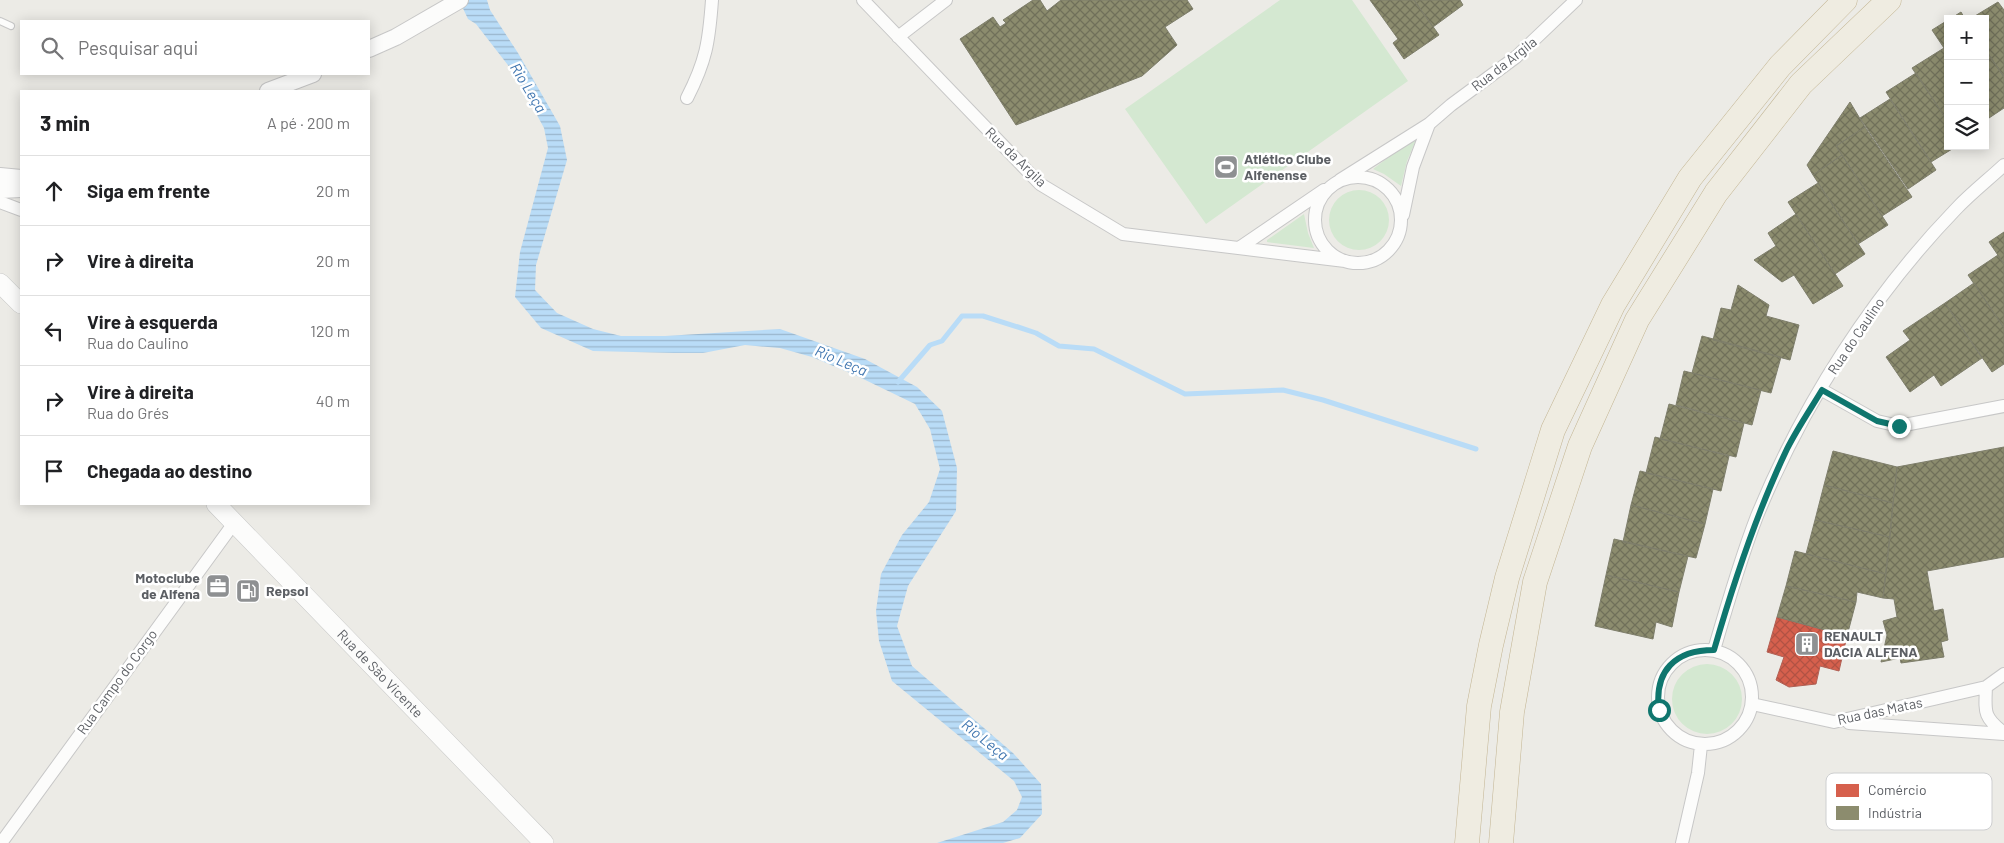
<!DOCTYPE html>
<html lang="pt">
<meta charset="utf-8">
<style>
body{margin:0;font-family:Barlow,sans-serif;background:#f2f2f2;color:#202124}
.controls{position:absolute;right:15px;top:15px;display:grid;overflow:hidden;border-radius:0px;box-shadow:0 2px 12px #0003}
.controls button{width:45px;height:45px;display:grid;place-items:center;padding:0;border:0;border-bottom:1px solid #e0e0e0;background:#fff;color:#202124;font:25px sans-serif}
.stop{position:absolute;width:15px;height:15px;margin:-11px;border:4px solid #0f766e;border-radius:50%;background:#fff}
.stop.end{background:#0f766e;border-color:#fff;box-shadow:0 1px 5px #0008}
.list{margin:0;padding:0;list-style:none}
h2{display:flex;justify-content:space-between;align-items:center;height:65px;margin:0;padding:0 20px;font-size:21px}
h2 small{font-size:16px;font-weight:400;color:#757577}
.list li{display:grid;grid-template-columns:32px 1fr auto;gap:15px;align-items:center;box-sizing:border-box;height:70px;padding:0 20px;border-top:1px solid #e0e0e0}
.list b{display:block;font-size:19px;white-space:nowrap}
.list p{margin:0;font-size:16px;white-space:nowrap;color:#757577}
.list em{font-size:16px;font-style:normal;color:#757577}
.icon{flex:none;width:28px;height:28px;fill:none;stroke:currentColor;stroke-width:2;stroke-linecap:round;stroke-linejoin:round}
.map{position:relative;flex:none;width:2004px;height:843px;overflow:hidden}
.search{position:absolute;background:#fff;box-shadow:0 2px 12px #0003;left:20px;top:20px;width:350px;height:55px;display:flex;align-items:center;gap:12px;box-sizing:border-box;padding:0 18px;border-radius:0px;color:#757577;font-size:19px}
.panel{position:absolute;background:#fff;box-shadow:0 2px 12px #0003;left:20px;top:90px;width:350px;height:415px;border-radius:0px}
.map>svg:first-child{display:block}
.green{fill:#d4e8d1}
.water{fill:url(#water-rules)}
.shops{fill:url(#shops-cross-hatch);stroke:#b16054}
.industry{fill:url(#industry-cross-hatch);stroke:#7e7e6b}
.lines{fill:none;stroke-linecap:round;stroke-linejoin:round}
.stream{stroke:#b9dcf7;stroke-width:5}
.service-casing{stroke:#c7c7c7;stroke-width:8}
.minor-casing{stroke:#c7c7c7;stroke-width:14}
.tertiary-casing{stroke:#c7c7c7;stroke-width:18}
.secondary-casing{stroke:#c8c9c8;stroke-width:20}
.motorway-casing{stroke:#c3b593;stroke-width:25}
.service{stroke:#fcfcfb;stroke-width:6}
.minor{stroke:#fcfcfb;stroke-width:12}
.tertiary{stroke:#fcfcfb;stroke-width:16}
.secondary{stroke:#fcfcfb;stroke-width:19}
.motorway{stroke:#efece1;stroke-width:24}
.route{stroke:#0f766e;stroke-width:6}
.labels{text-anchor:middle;stroke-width:5;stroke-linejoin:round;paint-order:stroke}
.street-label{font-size:14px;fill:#5c5f64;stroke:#fff}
.poi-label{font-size:14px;font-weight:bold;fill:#5c5f64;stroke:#fff;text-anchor:start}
.water-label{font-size:15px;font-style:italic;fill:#4076b0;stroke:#fff}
.key{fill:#fff;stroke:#cecfd0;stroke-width:1}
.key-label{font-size:14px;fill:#5c5f64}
</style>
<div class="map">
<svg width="2004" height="843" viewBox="0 0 2004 843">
<defs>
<pattern id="water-rules" width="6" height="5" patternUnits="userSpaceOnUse" patternTransform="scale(1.25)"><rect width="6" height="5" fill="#b9dcf7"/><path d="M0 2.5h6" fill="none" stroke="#9ab6cc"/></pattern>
<pattern id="shops-cross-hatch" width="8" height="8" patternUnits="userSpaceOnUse" patternTransform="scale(1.25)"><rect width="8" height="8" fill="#d6604d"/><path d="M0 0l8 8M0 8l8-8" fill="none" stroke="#b15244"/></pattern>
<pattern id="industry-cross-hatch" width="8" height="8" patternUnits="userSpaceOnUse" patternTransform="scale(1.25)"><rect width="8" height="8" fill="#8c8c6e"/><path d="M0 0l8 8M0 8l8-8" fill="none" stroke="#70705a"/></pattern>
</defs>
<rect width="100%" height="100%" fill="#ecebe6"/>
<path class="green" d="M1280,0h72l56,81 -202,143 -81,-115z
M1414,138l2,2 -9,21 -6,25 -17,-12 -11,-5z
M1329 220a30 30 0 1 1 60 0a30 30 0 1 1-60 0Z
M1304,214l4,19 6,15 -47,-6v-2z
M1672 699a35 35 0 1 1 70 0a35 35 0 1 1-70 0Z"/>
<path class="water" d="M459,0h28l3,10 28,43 42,73 7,34 -31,105 -1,25 22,23 36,16 28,7h44l115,-7 85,30 52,28 25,24 15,57 -1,43 -48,75 -11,40 15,40 101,87 28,31 1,30 -22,24 -17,5h-66l66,-21 14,-12 5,-13 -8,-16 -122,-100 -13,-40 -3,-30 5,-37 21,-39 27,-33 11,-33 -10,-40 -15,-25 -58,-28 -45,-19 -32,-9 -35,-3 -42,8h-29l-81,-2 -52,-23 -26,-31 5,-45 28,-104 -4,-20 -30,-55 -38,-49 -8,-5z"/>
<path class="shops" d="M1777,617l70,19 -8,35 -19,-5 -4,18 -27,3 -13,-7 8,-23 -17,-5z"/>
<path class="industry" d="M1033,0h7l7,11 14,-11h126l6,9 -28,18 12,18 -35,31 -126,49 -56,-86 33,-22 7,10 6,-4 -3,-3z
M1370,0h44l25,35 -35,24 -11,-16 5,-4z
M1414,0h46l3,5 -30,22z
M1998,2l6,8v67l-19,-28v-30h-15z
M1961,12l4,7h-15z
M1948,20v34l-16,-24z
M1944,48l4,6v68l-36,-54z
M1985,49l19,28v31l-15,10 -4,-5z
M1916,73l32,49v24h9l-26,16 -45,-70z
M1890,99l46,71 -28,19 -48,-71z
M1850,102l15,25 -29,19 6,9 -29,20 -6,-10z
M1865,127l47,70 -30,19 -46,-70z
M1842,155l46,70 -30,19 -45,-69z
M1818,183l47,71 -30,20 -47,-72z
M1796,214l47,72 -30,18 -19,-29 -12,7 -28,-22 22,-14 -8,-13z
M2004,232v32l-15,-22z
M1998,255l6,9v64l-36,-53z
M1974,283l30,45v36l-12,8 -47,-69z
M1738,285l31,20 -3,11 33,9 -9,35 -77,-20 8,-32 10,2z
M1945,303l37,55 -41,28 -7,-11 -24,17 -24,-35 24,-17 -7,-9z
M1702,336l79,21 -10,36 -79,-20z
M1684,371l77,19 -9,35 -76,-20z
M1669,404l75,19 -8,34 -76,-18z
M1655,437l74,19 -8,35 -75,-18z
M2004,447v110l-77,14 7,40 9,-2 5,31 -7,2 3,15 -43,6 -1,-5 -19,4 6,-27 -4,-14 14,-4 -3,-18 -11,-1 14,-131z
M1833,451l64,16 -4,36 -69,-18z
M1640,471l73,18 -8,35 -74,-19z
M1824,485l69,18 -3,34 -75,-17z
M1631,505l74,19 -9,34 -73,-16z
M1815,520l75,17 -4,37 -80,-20z
M1614,539l74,17 -9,36 -73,-17z
M1795,551l91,23 -3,24 -26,-6 -1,10 -70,-16z
M1606,575l73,17 -7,35 -16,-5 -3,17 -58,-13z
M1786,586l70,16 -9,34 -70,-19z"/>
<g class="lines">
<path class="stream" d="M898,382l32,-37 12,-4 20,-25h21l35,11 18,6 23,13 35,3 91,45 98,-4 40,10 153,49"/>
<defs>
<path id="service" d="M0,21l11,5"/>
<path id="minor" d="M863,0l177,184 83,50 222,27
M898,37l48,-37
M687,98c19,-37 22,-56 25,-98
M1315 220a43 43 0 1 1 86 0a43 43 0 1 1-86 0Z
M1340,180l89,-56 22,-19 65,-48 60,-57
M0,202l21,8
M1403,215l10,-48 16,-43
M1239,248l85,-58
M1822,390l55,31 22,5 105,-20
M1658 697a47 47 0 1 1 94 0a47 47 0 1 1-94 0Z
M1714,650c13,-45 26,-90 43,-134 46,-112 115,-220 199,-307 15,-16 32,-29 48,-44
M1986,687c-1,25 -3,30 18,46
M1752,704l82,18 152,-35 18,-13
M1849,723l155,11
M1,843l233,-320
M1682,843l16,-70 3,-28"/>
<path id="tertiary" d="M369,49l27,-12 64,-37
M268,91l45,-17
M0,176l21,2
M0,190l21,-1"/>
<g id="secondary">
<path d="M0,283l21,21"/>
<path id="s1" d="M216,504l328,339"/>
</g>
<path id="motorway" d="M1467,843l12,-137 12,-61 16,-67 46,-148 60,-125 77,-127 90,-112 65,-66
M1501,843l11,-131 23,-130 45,-136 57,-126 79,-127 85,-109 88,-84"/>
</defs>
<use href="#service" class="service-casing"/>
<use href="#minor" class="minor-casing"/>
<use href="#tertiary" class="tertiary-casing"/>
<use href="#secondary" class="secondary-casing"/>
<use href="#motorway" class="motorway-casing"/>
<use href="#service" class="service"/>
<use href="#minor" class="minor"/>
<use href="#tertiary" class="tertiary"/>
<use href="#secondary" class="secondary"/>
<use href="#motorway" class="motorway"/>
</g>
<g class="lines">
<path class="route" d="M1659,710c-5,-39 16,-60 55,-60 20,-69 42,-136 73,-201 10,-20 23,-39 35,-59l55,31 22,5"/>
</g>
<defs>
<symbol id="stadium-square" viewBox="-11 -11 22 22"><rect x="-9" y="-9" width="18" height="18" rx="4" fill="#8e9092" stroke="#fff"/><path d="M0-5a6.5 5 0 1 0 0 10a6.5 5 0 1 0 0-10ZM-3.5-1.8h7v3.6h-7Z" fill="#fff"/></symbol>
<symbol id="office-square" viewBox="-11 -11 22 22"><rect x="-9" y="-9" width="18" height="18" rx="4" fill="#8e9092" stroke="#fff"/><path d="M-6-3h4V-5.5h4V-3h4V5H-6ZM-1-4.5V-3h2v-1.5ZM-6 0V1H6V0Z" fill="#fff"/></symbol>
<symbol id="fuel-square" viewBox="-11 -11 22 22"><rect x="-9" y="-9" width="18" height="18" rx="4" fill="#8e9092" stroke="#fff"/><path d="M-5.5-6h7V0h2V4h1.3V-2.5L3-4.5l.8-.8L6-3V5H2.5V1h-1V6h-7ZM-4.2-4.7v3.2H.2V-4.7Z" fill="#fff"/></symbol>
<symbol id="building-square" viewBox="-11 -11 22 22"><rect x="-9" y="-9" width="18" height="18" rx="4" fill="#8e9092" stroke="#fff"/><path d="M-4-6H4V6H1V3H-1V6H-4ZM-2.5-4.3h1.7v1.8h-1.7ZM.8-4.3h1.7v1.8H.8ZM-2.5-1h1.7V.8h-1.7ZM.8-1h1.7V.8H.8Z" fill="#fff"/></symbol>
</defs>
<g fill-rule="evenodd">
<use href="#stadium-square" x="1212" y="153" width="28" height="28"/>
<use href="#office-square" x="204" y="572" width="28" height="28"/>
<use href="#fuel-square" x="234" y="577" width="28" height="28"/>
<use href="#building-square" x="1793" y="630" width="28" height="28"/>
</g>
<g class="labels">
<g class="street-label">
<text transform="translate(1504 64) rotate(-38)" y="5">Rua da Argila</text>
<text transform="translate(1016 157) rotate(44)" y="5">Rua da Argila</text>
<text transform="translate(1856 336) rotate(-56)" y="5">Rua do Caulino</text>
<text dy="5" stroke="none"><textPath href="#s1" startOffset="236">Rua de São Vicente</textPath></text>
<text transform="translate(117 682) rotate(-54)" y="5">Rua Campo do Corgo</text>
<text transform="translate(1880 711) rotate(-12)" y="5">Rua das Matas</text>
</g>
<g class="poi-label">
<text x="1244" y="164">Atlético Clube<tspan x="1244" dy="16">Alfenense</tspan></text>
<text x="200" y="583" text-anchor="end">Motoclube<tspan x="200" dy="16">de Alfena</tspan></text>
<text x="266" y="596">Repsol</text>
<text x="1824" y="641">RENAULT<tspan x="1824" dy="16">DACIA ALFENA</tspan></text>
</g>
<g class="water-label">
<text transform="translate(528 88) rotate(59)" y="5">Rio Leça</text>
<text transform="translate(841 361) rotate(23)" y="5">Rio Leça</text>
<text transform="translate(985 740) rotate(39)" y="5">Rio Leça</text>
</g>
</g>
<rect x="1826" y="773" width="166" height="57" rx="8" class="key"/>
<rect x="1836" y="784" width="23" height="13" fill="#d6604d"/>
<rect x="1836" y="806" width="23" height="14" fill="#8c8c6e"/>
<g class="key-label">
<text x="1868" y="795">Comércio</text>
<text x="1868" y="818">Indústria</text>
</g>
</svg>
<div class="controls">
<button>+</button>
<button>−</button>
<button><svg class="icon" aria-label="layers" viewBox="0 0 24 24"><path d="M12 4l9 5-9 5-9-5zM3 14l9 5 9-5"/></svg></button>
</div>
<div class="stop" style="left:1659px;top:710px"></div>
<div class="stop end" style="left:1899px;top:426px"></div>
<div class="search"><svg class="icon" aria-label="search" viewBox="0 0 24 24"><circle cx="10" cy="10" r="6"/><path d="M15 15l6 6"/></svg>Pesquisar aqui</div>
<section class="panel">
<h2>3 min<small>A pé · 200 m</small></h2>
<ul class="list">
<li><svg class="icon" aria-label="ahead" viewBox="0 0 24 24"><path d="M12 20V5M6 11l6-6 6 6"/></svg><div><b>Siga em frente</b></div><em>20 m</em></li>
<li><svg class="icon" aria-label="right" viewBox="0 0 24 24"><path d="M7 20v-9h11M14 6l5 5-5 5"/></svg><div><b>Vire à direita</b></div><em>20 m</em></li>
<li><svg class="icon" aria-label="left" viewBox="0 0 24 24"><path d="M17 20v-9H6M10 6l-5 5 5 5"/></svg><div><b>Vire à esquerda</b><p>Rua do Caulino</p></div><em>120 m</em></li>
<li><svg class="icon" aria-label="right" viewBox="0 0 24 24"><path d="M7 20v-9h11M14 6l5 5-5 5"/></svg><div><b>Vire à direita</b><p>Rua do Grés</p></div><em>40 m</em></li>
<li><svg class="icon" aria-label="arrive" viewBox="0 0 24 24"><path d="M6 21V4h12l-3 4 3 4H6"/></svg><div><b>Chegada ao destino</b></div></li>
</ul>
</section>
</div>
